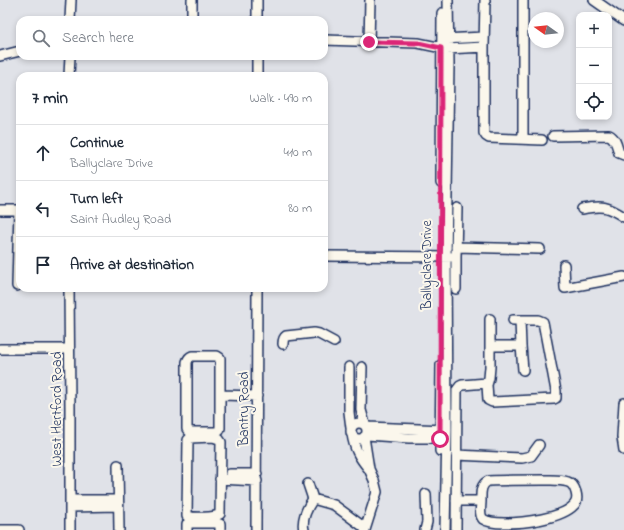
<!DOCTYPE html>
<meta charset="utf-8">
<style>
body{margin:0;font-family:"Indie Flower",sans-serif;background:#f2f2f3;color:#1f2937}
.controls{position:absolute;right:12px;top:12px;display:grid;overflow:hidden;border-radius:8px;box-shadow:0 2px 6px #0003}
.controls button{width:36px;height:36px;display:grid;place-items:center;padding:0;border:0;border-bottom:1px solid #e0e1e3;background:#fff;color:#1f2937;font:20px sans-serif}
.compass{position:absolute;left:528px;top:12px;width:36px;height:36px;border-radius:50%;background:#fff;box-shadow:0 2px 6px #0003;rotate:285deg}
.stop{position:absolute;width:12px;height:12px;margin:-9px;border:3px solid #db2777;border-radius:50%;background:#fff}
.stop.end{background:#db2777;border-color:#fff;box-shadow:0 1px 4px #0008}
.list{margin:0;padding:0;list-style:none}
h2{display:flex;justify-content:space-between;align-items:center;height:52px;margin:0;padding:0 16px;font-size:17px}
h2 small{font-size:13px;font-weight:400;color:#747a83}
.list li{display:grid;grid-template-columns:26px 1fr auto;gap:12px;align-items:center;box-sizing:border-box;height:56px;padding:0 16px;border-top:1px solid #e0e1e3}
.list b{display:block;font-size:15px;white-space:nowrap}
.list p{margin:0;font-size:13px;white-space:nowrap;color:#747a83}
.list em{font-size:13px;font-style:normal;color:#747a83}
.icon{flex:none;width:22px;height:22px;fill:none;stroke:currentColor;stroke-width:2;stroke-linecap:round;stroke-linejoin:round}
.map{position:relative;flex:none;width:624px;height:530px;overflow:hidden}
.search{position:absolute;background:#fff;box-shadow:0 2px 6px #0003;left:16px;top:16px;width:312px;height:44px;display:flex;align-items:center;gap:10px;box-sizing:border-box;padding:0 14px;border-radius:12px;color:#747a83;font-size:15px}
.panel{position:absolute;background:#fff;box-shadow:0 2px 6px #0003;left:16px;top:72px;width:312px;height:220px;border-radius:12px}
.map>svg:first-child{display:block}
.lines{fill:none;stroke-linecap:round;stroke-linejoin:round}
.minor-casing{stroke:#1b2f5e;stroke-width:12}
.minor{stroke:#fbf7ec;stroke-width:9}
.route{stroke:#db2777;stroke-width:5}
.labels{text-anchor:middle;stroke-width:4;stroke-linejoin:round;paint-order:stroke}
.street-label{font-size:14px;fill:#1b2f5e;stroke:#fbf7ec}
</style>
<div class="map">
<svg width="624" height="530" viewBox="0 0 624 530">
<rect width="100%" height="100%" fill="#e0e2e8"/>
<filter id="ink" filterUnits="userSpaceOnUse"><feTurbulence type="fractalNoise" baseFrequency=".025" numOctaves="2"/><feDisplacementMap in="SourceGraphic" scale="8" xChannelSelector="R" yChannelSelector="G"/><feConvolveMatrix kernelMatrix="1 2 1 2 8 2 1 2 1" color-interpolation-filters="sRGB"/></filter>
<g filter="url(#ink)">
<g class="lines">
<defs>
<path id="minor" d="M485,0l-1,47v86l2,3 3,2 53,2
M523,0v139
M594,0l30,21
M70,20l1,-20
M192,20v-20
M257,20v-20
M443,39l41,-2
M324,40l94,3 29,6 37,-2
M369,42l1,-42
M0,56l20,-5
M257,56v20
M69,76l1,-20
M553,136l56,-1c7,3 8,12 10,18l5,2
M441,183l1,-170
M582,209c20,-4 25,-3 42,8
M0,210h20
M456,247l84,2
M324,256l132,1
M564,265l1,23 59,-11
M17,286l2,-76
M69,288l1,120v122
M456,289v-32l1,-49
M490,319v48l-1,11 -2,7 1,15 4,2 62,-3 2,-1v-7l-13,-69 -5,-2h-25
M283,344c0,-3 0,-6 3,-8l28,-3 5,1 15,8
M490,346h31l-1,-26
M521,346l2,24
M0,349h69
M192,356h25l3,2v70l-1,3 -2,1h-25l-3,-1 -2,-2v-67c1,-3 2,-5 5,-6z
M349,367v45l2,16
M362,367l-1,43 4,14
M221,395l36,1
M624,403l-2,34 2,13
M351 431a8 8 0 1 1 16 0a8 8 0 1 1-16 0Z
M367,427l78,3
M352,434c2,14 7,23 16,34
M367,435l42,3h36
M213,437l6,2 2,3 -1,72c-6,4 -25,4 -33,2l1,-76 2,-2z
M364,437l5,32 5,11 3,12 -12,38
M440,451l1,-86
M456,455l66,3 9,-2 8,-11
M118,465l1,65
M230,474h27
M220,479l37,2
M313,499l21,6 31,23
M70,500h48
M456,501h25c0,-8 -1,-16 7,-20 18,-1 37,-1 55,-1 8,0 17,-1 25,2 7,2 12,17 6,23 -13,14 -51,18 -70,18 -6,0 -15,0 -21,-4 -4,-4 -2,-13 -2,-18
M70,507l48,-1
M0,530h19
M187,530v-6l3,-1h27l3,1v6
M256,530l1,-242
M304,530c-3,-11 3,-22 9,-31l-5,-15
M425,530l2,-8 -1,-28
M445,530l2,-100 -1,-173 3,-193 -1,-64
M456,530l1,-140 3,-4 2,-1 25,-2"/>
</defs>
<use href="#minor" class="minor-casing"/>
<use href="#minor" class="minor"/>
</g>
</g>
<g class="lines" filter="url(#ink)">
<path class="route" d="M369,42l49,1 23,5 -1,391"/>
</g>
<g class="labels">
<g class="street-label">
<text transform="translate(426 265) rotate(-90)" y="5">Ballyclare Drive</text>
<text transform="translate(56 409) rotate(-90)" y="5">West Hertford Road</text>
<text transform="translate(243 409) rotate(-90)" y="5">Bantry Road</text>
</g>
</g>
</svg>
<div class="controls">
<button>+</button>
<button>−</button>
<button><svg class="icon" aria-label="locate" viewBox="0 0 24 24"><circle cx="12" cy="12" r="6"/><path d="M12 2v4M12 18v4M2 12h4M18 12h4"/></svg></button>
</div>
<svg class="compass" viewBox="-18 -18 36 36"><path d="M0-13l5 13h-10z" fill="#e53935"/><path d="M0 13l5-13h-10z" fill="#747a83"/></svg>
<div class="stop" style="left:440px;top:439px"></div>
<div class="stop end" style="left:369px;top:42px"></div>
<div class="search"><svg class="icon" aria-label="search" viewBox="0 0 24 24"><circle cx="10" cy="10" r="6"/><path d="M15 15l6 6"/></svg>Search here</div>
<section class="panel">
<h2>7 min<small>Walk · 490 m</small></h2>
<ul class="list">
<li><svg class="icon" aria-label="ahead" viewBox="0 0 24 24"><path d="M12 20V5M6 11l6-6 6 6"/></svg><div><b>Continue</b><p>Ballyclare Drive</p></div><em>410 m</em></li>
<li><svg class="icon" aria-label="left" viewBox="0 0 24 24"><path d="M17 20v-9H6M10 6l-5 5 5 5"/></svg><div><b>Turn left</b><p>Saint Audley Road</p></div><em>80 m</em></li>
<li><svg class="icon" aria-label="arrive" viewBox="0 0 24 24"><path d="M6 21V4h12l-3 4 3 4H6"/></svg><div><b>Arrive at destination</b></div></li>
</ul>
</section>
</div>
